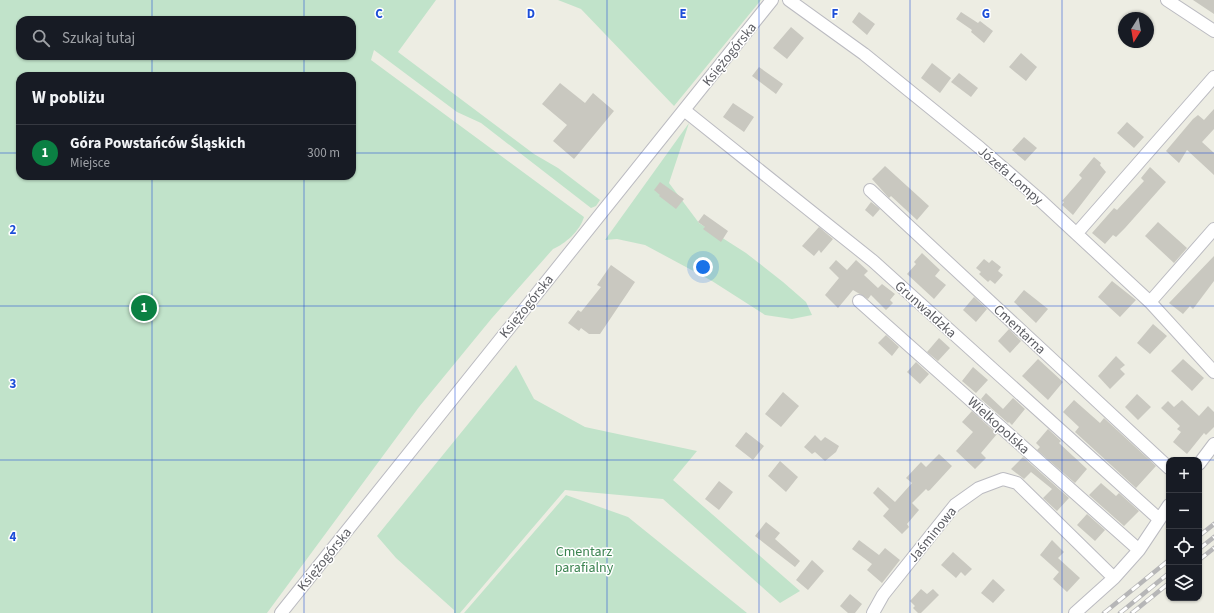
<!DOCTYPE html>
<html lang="pl">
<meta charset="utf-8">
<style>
body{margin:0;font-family:"Source Sans 3",sans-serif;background:#242831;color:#f1f3f6}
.controls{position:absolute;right:12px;bottom:12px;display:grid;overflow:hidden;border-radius:8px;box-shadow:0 1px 3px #0004}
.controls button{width:36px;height:36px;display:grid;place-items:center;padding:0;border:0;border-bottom:1px solid #363941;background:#171b24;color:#f1f3f6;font:20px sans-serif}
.compass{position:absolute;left:1118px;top:12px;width:36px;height:36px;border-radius:50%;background:#171b24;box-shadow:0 1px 3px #0004;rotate:191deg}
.you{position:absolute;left:703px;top:267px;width:14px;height:14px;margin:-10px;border:3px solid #fff;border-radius:50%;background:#1a73e8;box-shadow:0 0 0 6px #1a73e833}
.badge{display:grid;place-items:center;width:26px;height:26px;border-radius:50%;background:#0b8043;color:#fff;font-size:13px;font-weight:700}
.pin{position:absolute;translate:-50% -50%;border:2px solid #fff;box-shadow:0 1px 4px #0006}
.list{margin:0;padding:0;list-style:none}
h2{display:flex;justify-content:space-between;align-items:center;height:52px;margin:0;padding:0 16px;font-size:17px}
h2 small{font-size:13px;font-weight:400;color:#9ea1a6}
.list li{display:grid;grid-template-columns:26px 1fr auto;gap:12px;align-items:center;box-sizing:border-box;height:56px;padding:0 16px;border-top:1px solid #363941}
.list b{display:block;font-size:15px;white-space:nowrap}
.list p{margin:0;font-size:13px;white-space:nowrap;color:#9ea1a6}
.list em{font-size:13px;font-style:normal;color:#9ea1a6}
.icon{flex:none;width:22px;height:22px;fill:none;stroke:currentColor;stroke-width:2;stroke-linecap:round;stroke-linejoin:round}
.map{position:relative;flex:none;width:1214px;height:613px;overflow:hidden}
.search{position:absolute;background:#171b24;box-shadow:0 1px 3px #0004;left:16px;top:16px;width:340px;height:44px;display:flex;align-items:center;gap:10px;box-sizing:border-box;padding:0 14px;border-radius:12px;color:#9ea1a6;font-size:15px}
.panel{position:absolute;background:#171b24;box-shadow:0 1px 3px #0004;left:16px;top:72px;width:340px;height:108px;border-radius:12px}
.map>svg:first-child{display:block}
.green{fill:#c1e3ca;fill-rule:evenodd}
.building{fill:#c9c8c0}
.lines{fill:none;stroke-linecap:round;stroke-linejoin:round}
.street-casing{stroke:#bbbbc1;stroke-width:14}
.street{stroke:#fff;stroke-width:12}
.rail-casing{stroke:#b6b6b7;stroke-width:4.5}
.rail{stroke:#fff;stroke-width:3;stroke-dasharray:9;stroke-linecap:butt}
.grid{fill:none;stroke:#1d4ed8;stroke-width:1;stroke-opacity:0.55}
.labels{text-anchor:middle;stroke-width:3;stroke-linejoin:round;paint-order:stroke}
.street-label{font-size:14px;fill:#5c5d63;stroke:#fff}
.park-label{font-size:14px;fill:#3b8350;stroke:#fff}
.grid-label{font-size:13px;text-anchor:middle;font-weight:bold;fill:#1d4ed8;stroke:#fff;stroke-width:3;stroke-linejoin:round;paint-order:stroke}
</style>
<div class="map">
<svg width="1214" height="613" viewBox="0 0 1214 613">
<rect width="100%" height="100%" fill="#edede3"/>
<path class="green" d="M0,0h436l-38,52 136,102 24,14 42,32 -4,6 -5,2 -110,-85 -24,-11 -83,-62 -3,10 213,157c-4,14 -19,27 -31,32l-61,69 -73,89 -152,206h-267zM20,20h332v36h-332zM20,76h332v100h-332z
M558,0h203l-87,106 -93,-97z
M689,123l-20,60 30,40 47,30 37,29 23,20 6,13 -20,4 -27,-4 -53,-34 -67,-36 -28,-6 -12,1z
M516,365l18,34 51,28 112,24 -24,29 127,111 -20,12 -117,-104 -98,-9 -105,123h-6v-3l-58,-52 -19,-22z
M566,495l62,22 119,96h-283z"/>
<path class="building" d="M1193,0h21v14z
M859,12l16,12 -8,11 -15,-13z
M961,12l17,11 2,-2 13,10 -9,12 -13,-11 1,-2 -16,-11z
M791,27l13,11 -17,21 -14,-11z
M1021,53l16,14 -11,14 -17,-14z
M932,63l19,15 -11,15 -19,-15z
M759,67l24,17 -7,10 -24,-18z
M959,73l19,15 -7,9 -20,-15z
M560,83l25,20 8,-10 21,18 -40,48 -21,-18 14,-16 -25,-21z
M733,103l21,14 -10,15 -21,-15z
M1214,109v20l-12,13 12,11v22l-27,-25 -8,13 -13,-12 27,-32 5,-4 6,5z
M1127,122l17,15 -10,11 -17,-15z
M1024,137l13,11 -12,13 -13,-11z
M1094,157l7,6 -1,2 6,7 -33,43 -11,-10 2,-3 -2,-1 20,-23 -3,-3z
M885,166l44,40 -12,14 -26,-24 -2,2 -17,-19z
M1150,167l16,15 -41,46 -9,9 -3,-2 -8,9 -13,-11 22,-25 3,2 27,-29 -3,-3z
M660,182l24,17 -8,10 -17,-13 1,-1 -6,-5z
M871,202l9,7 -7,8 -8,-7z
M704,214l24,17 -7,11 -18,-13 2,-2 -7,-5z
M1158,222l29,26 -13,15 -29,-27z
M819,227l14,12 -12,14 -2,-3 -5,6 -12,-10z
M922,253l18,17 -5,6 11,9 -12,14 -27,-25 9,-10 -2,-2z
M1214,256v25l-21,28 -3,-3 -7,8 -14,-11z
M984,259l5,4 3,-3 9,7 -3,4 5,4 -8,9 -5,-4 -2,2 -9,-8 2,-2 -5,-4z
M836,260l11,10 9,-10 12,11 -4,4 14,13 4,-4 13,10 -5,6 3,3 -7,7 -15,-15 -3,4 -15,-9 -15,18 -13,-13 14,-17 -10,-10z
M611,265l24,17 -35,52h-11l-8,-6 -2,3 -11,-8 10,-13 3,2 20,-25 -4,-2z
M1112,281l24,19 -16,17 -22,-20z
M1024,290l24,19 -12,14 -22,-21z
M974,297l13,12 -11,13 -13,-12z
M1153,324l14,12 -17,18 -13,-11z
M1009,329l12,12 -11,12 -12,-12z
M886,335l13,12 -7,9 -14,-13z
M939,338l11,10 -12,13 -11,-9z
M1116,356l9,9 -5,4 5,5 -15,15 -12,-13z
M1038,359l25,23 -15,18 -26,-24z
M1183,359l21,19 -12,13 -21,-20z
M916,362l13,12 -9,10 -13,-12z
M973,367l15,13 -12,13 -14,-12z
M783,392l16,14 -18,21 -16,-13z
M986,393l17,16 10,-11 12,11 -13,16 -3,-3 -1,1 -27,-24z
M1137,394l14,13 -13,13 -13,-13z
M1074,400l26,23 4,-5 52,48 -20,22 -61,-56 4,-5 -16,-15z
M1182,400l17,16 9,-10 6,6v15l-8,8 -2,-2 -17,21 -14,-12 8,-10 -4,-3 3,-3 -19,-18 7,-7 6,6z
M972,411l25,23 -16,19 5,5 -11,11 -19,-18 17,-19 -11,-10z
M1048,429l13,12 -2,2 28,26 -12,14 -38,-33 3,-3 -4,-4z
M746,432l18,14 -11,14 -18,-14z
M815,435l6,6 4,-4 14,9 -3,6 -11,9 -10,-9 -3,2 -8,-7z
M939,454l13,12 -22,24 -2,1 -2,-2 -14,14 7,7 -12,14 2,3 -7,7 -19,-18 6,-7 -16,-16 5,-6 17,15 17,-19 -6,-5 15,-16 5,5z
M1023,457l46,41 -12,13 -14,-13 9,-9 -21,-17 -7,7 -13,-10z
M780,461l18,16 -12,15 -18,-16z
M719,481l14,11 -14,18 -14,-11z
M1101,483l15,13 3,-3 20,18 -15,15 -35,-31z
M1087,514l18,16 -10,11 -18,-16z
M766,522l14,11 -5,6 25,22 -5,6 -40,-31z
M859,540l20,15 6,-7 15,12 -18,23 -15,-13 5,-6 -20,-15z
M1052,540l12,12 -6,6 22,20 -13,14 -14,-13 6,-7 -19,-17z
M953,552l19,17 -7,7 -4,-4 -5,6 -15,-13z
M812,560l12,11 -16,19 -12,-10z
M993,579l12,11 -12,13 -12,-10z
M921,589l6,5 6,-5 6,6 -18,18h-3l-5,-5 2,-2 -5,-5z
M850,594l12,10 -7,9h-7l-8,-7z"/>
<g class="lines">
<defs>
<path id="street" d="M789,0l75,54 116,94 59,51 111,103 64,70
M1167,0l47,31
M684,110l189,151 286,258
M870,190l299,278
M1077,233l137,-156
M859,301l280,249
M1150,302l64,-73
M1199,464l15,-20
M281,613l491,-613
M873,613l10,-18 72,-90 24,-17 24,-9 14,4 97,95
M1075,613l39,-35 25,-28 30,-45"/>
</defs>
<use href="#street" class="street-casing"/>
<use href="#street" class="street"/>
<defs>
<path id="rail" d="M1199,536l15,-12
M1199,549l15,-12
M1199,560l15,-12
M1104,613l65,-53
M1120,613l49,-40
M1132,613l37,-30"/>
</defs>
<use href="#rail" class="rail-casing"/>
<use href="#rail" class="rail"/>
</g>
<path class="grid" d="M152,0v20M304,0v20M455,0v613M607,0v613M759,0v613M910,0v613M1062,0v613M152,56v20M304,56v20M0,153h20M352,153h862M152,176v437M304,176v437M0,306h1214M0,460h1214"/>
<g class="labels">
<g class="street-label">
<text transform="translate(729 54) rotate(-51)" y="5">Księżogórska</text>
<text transform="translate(1011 175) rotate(41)" y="5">Józefa Lompy</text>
<text transform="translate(526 306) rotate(-51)" y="5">Księżogórska</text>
<text transform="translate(926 309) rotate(42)" y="5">Grunwaldzka</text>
<text transform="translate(1020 329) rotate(43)" y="5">Cmentarna</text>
<text transform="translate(999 425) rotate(42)" y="5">Wielkopolska</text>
<text transform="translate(932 534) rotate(-51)" y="5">Jaśminowa</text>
<text transform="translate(324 559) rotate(-51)" y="5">Księżogórska</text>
</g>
<g class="park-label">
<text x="584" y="556">Cmentarz<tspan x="584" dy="16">parafialny</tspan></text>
</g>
</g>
<g class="grid-label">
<text x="379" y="18">C</text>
<text x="531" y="18">D</text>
<text x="683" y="18">E</text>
<text x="835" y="18">F</text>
<text x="986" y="18">G</text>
<text x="13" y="234">2</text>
<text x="13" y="388">3</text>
<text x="13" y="541">4</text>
</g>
</svg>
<div class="controls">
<button>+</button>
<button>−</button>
<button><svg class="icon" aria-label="locate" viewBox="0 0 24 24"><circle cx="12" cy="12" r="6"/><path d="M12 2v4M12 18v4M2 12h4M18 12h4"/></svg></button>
<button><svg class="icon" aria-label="layers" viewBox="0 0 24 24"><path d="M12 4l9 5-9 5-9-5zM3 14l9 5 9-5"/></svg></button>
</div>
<svg class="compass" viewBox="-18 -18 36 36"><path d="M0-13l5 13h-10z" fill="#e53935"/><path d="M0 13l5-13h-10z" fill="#9ea1a6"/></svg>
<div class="you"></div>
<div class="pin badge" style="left:144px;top:308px">1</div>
<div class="search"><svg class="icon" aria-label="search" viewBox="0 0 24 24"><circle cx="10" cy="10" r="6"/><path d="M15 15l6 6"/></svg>Szukaj tutaj</div>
<section class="panel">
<h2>W pobliżu<small></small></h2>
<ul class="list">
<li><span class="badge">1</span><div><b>Góra Powstańców Śląskich</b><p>Miejsce</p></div><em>300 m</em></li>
</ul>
</section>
</div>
